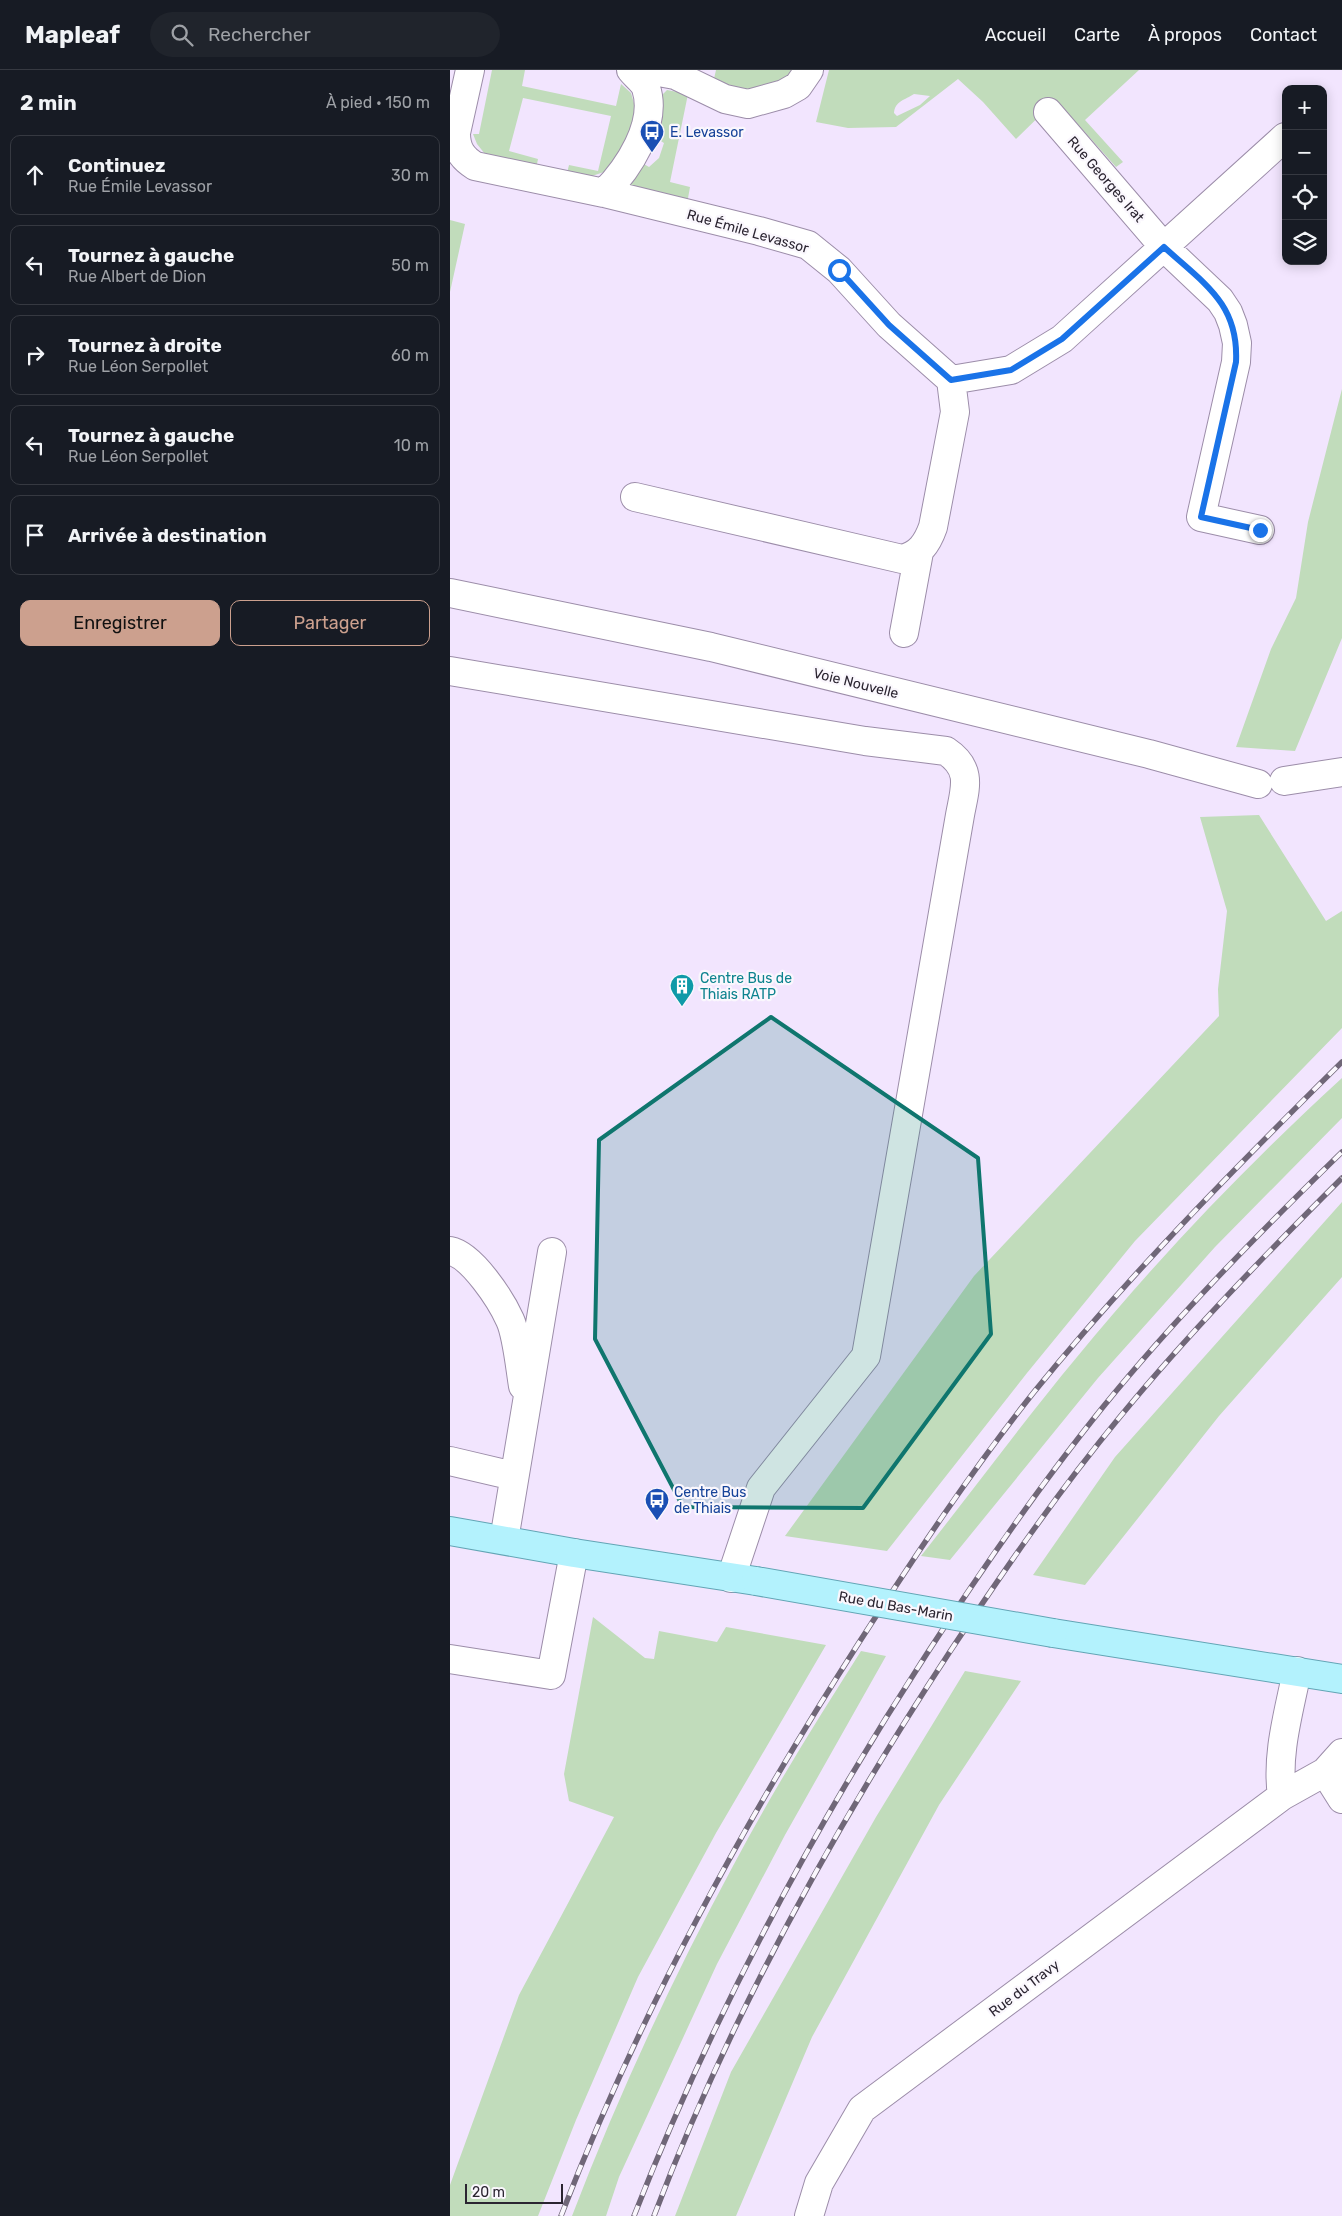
<!DOCTYPE html>
<html lang="fr">
<meta charset="utf-8">
<style>
body{margin:0;font-family:Rubik,sans-serif;background:#20242c;color:#f1f3f6}
.controls{position:absolute;right:15px;top:15px;display:grid;overflow:hidden;border-radius:10px;box-shadow:0 2px 12px #0003}
.controls button{width:45px;height:45px;display:grid;place-items:center;padding:0;border:0;border-bottom:1px solid #363941;background:#171b24;color:#f1f3f6;font:25px sans-serif}
.scale{position:absolute;left:15px;bottom:12px;width:98px;box-sizing:border-box;padding-left:5px;border:2px solid #2b2531;border-top:0;font-size:14px;line-height:18px;white-space:nowrap;color:#2b2531;-webkit-text-stroke:4px #faf7fd;paint-order:stroke}
.stop{position:absolute;width:15px;height:15px;margin:-11px;border:4px solid #1a73e8;border-radius:50%;background:#fff}
.stop.end{background:#1a73e8;border-color:#fff;box-shadow:0 1px 5px #0008}
.list{margin:0;padding:0;list-style:none}
h2{display:flex;justify-content:space-between;align-items:center;height:65px;margin:0;padding:0 20px;font-size:21px}
h2 small{font-size:16px;font-weight:400;color:#9ea1a6}
.list li{display:grid;grid-template-columns:32px 1fr auto;gap:15px;align-items:center;box-sizing:border-box;height:80px;margin:0 10px 10px;padding:0 10px;border:1px solid #363941;border-radius:10px}
.list b{display:block;font-size:19px;white-space:nowrap}
.list p{margin:0;font-size:16px;white-space:nowrap;color:#9ea1a6}
.list em{font-size:16px;font-style:normal;color:#9ea1a6}
.actions{display:flex;gap:10px;padding:15px 20px}
.actions a{flex:1;padding:11px 0;border:1px solid #cca08e;border-radius:10px;text-align:center;font-size:18px;color:#cca08e}
.actions .main{background:#cca08e;color:#111}
.icon{flex:none;width:28px;height:28px;fill:none;stroke:currentColor;stroke-width:2;stroke-linecap:round;stroke-linejoin:round}
.map{position:relative;flex:none;width:892px;height:2146px;overflow:hidden}
header{display:flex;align-items:center;gap:30px;box-sizing:border-box;height:70px;padding:0 25px;background:#171b24;border-bottom:1px solid #363941}
header strong{font-size:24px}
nav{display:flex;gap:28px;margin-inline-start:auto;font-size:18px}
.search{width:350px;height:45px;background:#20242c;display:flex;align-items:center;gap:12px;box-sizing:border-box;padding:0 18px;border-radius:28px;color:#9ea1a6;font-size:19px}
main{display:flex}
aside{flex:1;background:#171b24}
.map>svg:first-child{display:block}
.green{fill:#c1dcbb;fill-rule:evenodd}
.lines{fill:none;stroke-linecap:round;stroke-linejoin:round}
.minor-casing{stroke:#9c8da9;stroke-width:30}
.major-casing{stroke:#63a5b5;stroke-width:30}
.minor{stroke:#fff;stroke-width:28}
.major{stroke:#b3f2fd;stroke-width:28}
.rail-casing{stroke:#706778;stroke-width:5.5}
.rail{stroke:#faf7fd;stroke-width:4;stroke-dasharray:11;stroke-linecap:butt}
.major-bridge-casing{stroke:#63a5b5;stroke-width:30;stroke-linecap:butt}
.major-bridge{stroke:#b3f2fd;stroke-width:28}
.route{stroke:#1a73e8;stroke-width:6}
.marked{fill:#0f766e;fill-opacity:0.2;stroke:#0f766e;stroke-width:4;stroke-linejoin:round}
.labels{text-anchor:middle;stroke-width:4.5;stroke-linejoin:round;paint-order:stroke}
.transit-label{font-size:14px;fill:#164399;stroke:#faf7fd;text-anchor:start}
.street-label{font-size:14px;fill:#2b2531;stroke:#faf7fd}
.culture-label{font-size:14px;fill:#0d838f;stroke:#faf7fd;text-anchor:start}
</style>
<header>
<strong>Mapleaf</strong>
<div class="search"><svg class="icon" aria-label="search" viewBox="0 0 24 24"><circle cx="10" cy="10" r="6"/><path d="M15 15l6 6"/></svg>Rechercher</div>
<nav><a>Accueil</a><a>Carte</a><a>À propos</a><a>Contact</a></nav>
</header>
<main>
<aside>
<h2>2 min<small>À pied · 150 m</small></h2>
<ul class="list">
<li><svg class="icon" aria-label="ahead" viewBox="0 0 24 24"><path d="M12 20V5M6 11l6-6 6 6"/></svg><div><b>Continuez</b><p>Rue Émile Levassor</p></div><em>30 m</em></li>
<li><svg class="icon" aria-label="left" viewBox="0 0 24 24"><path d="M17 20v-9H6M10 6l-5 5 5 5"/></svg><div><b>Tournez à gauche</b><p>Rue Albert de Dion</p></div><em>50 m</em></li>
<li><svg class="icon" aria-label="right" viewBox="0 0 24 24"><path d="M7 20v-9h11M14 6l5 5-5 5"/></svg><div><b>Tournez à droite</b><p>Rue Léon Serpollet</p></div><em>60 m</em></li>
<li><svg class="icon" aria-label="left" viewBox="0 0 24 24"><path d="M17 20v-9H6M10 6l-5 5 5 5"/></svg><div><b>Tournez à gauche</b><p>Rue Léon Serpollet</p></div><em>10 m</em></li>
<li><svg class="icon" aria-label="arrive" viewBox="0 0 24 24"><path d="M6 21V4h12l-3 4 3 4H6"/></svg><div><b>Arrivée à destination</b></div></li>
</ul>
<div class="actions"><a class="main">Enregistrer</a><a>Partager</a></div>
</aside>
<div class="map">
<svg width="892" height="2146" viewBox="0 0 892 2146">
<rect width="100%" height="100%" fill="#f2e5fe"/>
<path class="green" d="M42,0h33l-3,16 94,20 5,-22 10,9 7,24 -2,14 -29,40 -18,6h-23l3,-12 29,6 13,-55 -88,-18 -14,53 29,8 -2,10 -51,-15 -8,-10 -4,-10h6z
M266,0h80l-2,4 -33,21 -48,-12z
M379,0h310l-54,50 38,42 -7,5 -60,-67 -40,39 -33,-37 -25,-23 -62,48 -48,1 -32,-6zM464,24l16,2 -10,9 -23,11 -3,-3c1,-12 11,-13 20,-19z
M217,20l21,4 -18,88 20,5 -3,17 -50,-11 -10,-9 15,-21 7,4 10,-9 5,-15 -8,-5 7,-25 -1,-18z
M0,150l15,4 -15,68z
M892,319v249l-47,113 -59,-4 35,-98 25,-51 12,-76z
M809,745l67,106 16,-10v117l-207,213 -108,132 -140,178 -102,-15 189,-260 245,-260 -1,-27 9,-78 -27,-94z
M892,1008v40l-127,129 -117,131 -148,182 -29,-4c52,-66 102,-134 156,-199 81,-99 171,-193 265,-279z
M892,1132v75l-123,139 -134,169 -52,-10 82,-118z
M143,1547l52,41 9,1 5,-28 58,11 9,-15 100,18 -110,188 -78,144 -62,143 -38,96h-88v-31l69,-190 95,-178 -45,-16 -5,-27z
M411,1581l25,5 -101,179 -68,129 -98,213 -13,39h-34c46,-120 100,-237 161,-350 39,-74 83,-144 128,-215z
M515,1601l56,10 -82,124 -127,232 -76,179h-61l56,-144 145,-255z"/>
<g class="lines">
<defs>
<path id="minor" d="M20,0l-14,63c0,16 6,25 19,33l129,27 155,38 49,14 31,25 50,55 62,55 4,32 -22,115c-6,17 -14,28 -31,32l-267,-62
M198,0l27,5 50,24 23,5 36,-10 14,-8 11,-16
M598,42l116,135 56,53 8,12 5,13 4,18 -1,19 -35,155 59,13
M154,123c24,-24 54,-69 42,-105 -2,-6 -11,-13 -15,-18
M501,310l60,-10 51,-31 223,-202
M0,523l261,54 438,107 109,30
M454,563l15,-81
M0,601l415,70 81,10c27,18 19,37 14,64l-94,541 -105,132 -30,90
M834,711l58,-9
M0,1181c22,4 51,49 60,69 7,15 10,48 13,66
M0,1391l64,15
M54,1470l48,-288
M0,1589l101,16 23,-122
M875,1702l17,27
M832,1726c-6,-42 7,-84 15,-125
M359,2146l10,-33 43,-74 420,-313 43,-24 17,-19"/>
<path id="major" d="M0,1461l124,22 182,28
M603,1563l289,46"/>
</defs>
<use href="#minor" class="minor-casing"/>
<use href="#major" class="major-casing"/>
<use href="#minor" class="minor"/>
<use href="#major" class="major"/>
<defs>
<path id="rail" d="M111,2146c78,-202 182,-393 299,-575 55,-85 111,-170 174,-249 95,-117 201,-224 308,-330
M184,2146c77,-197 177,-384 292,-561 56,-86 113,-169 177,-248 73,-90 156,-174 239,-255
M204,2146c75,-198 179,-386 295,-563 54,-81 108,-160 170,-235 69,-84 146,-163 223,-240"/>
</defs>
<use href="#rail" class="rail-casing"/>
<use href="#rail" class="rail"/>
<defs>
<path id="major-bridge" d="M306,1511l297,52"/>
</defs>
<use href="#major-bridge" class="major-bridge-casing"/>
<use href="#major-bridge" class="major-bridge"/>
</g>
<g class="lines">
<path class="route" d="M389,200l50,55 62,55 60,-10 51,-31 102,-92c39,36 75,56 72,115l-35,155 59,13"/>
</g>
<path class="marked" d="M321,947l207,141 13,176 -128,174 -180,-1 -88,-168 4,-199z"/>
<defs>
<symbol id="bus-pin" viewBox="-11 -11 22 30"><path d="M0 17L-7.5 6A9.5 9.5 0 1 1 7.5 6Z" fill="#1a4fb4" stroke="#faf7fd"/><path d="M-5-6H5V4H4V6H2V4H-2V6H-4V4H-5ZM-3.5-4V0h7V-4ZM-3.5 1.2v1.5H-2V1.2ZM2 1.2v1.5H3.5V1.2Z" fill="#fff"/></symbol>
<symbol id="building-pin" viewBox="-11 -11 22 30"><path d="M0 17L-7.5 6A9.5 9.5 0 1 1 7.5 6Z" fill="#0f9aa8" stroke="#faf7fd"/><path d="M-4-6H4V6H1V3H-1V6H-4ZM-2.5-4.3h1.7v1.8h-1.7ZM.8-4.3h1.7v1.8H.8ZM-2.5-1h1.7V.8h-1.7ZM.8-1h1.7V.8H.8Z" fill="#fff"/></symbol>
</defs>
<g fill-rule="evenodd">
<use href="#bus-pin" x="188" y="48" width="28" height="38"/>
<use href="#building-pin" x="218" y="902" width="28" height="38"/>
<use href="#bus-pin" x="193" y="1416" width="28" height="38"/>
</g>
<g class="labels">
<g class="transit-label">
<text x="220" y="67">E. Levassor</text>
<text x="224" y="1427">Centre Bus<tspan x="224" dy="16">de Thiais</tspan></text>
</g>
<g class="street-label">
<text transform="translate(656 109) rotate(49)" y="5">Rue Georges Irat</text>
<text transform="translate(298 161) rotate(16)" y="5">Rue Émile Levassor</text>
<text transform="translate(406 613) rotate(14)" y="5">Voie Nouvelle</text>
<text transform="translate(446 1536) rotate(10)" y="5">Rue du Bas-Marin</text>
<text transform="translate(574 1918) rotate(-37)" y="5">Rue du Travy</text>
</g>
<g class="culture-label">
<text x="250" y="913">Centre Bus de<tspan x="250" dy="16">Thiais RATP</tspan></text>
</g>
</g>
</svg>
<div class="controls">
<button>+</button>
<button>−</button>
<button><svg class="icon" aria-label="locate" viewBox="0 0 24 24"><circle cx="12" cy="12" r="6"/><path d="M12 2v4M12 18v4M2 12h4M18 12h4"/></svg></button>
<button><svg class="icon" aria-label="layers" viewBox="0 0 24 24"><path d="M12 4l9 5-9 5-9-5zM3 14l9 5 9-5"/></svg></button>
</div>
<div class="scale">20 m</div>
<div class="stop" style="left:389px;top:200px"></div>
<div class="stop end" style="left:810px;top:460px"></div>
</div>
</main>
